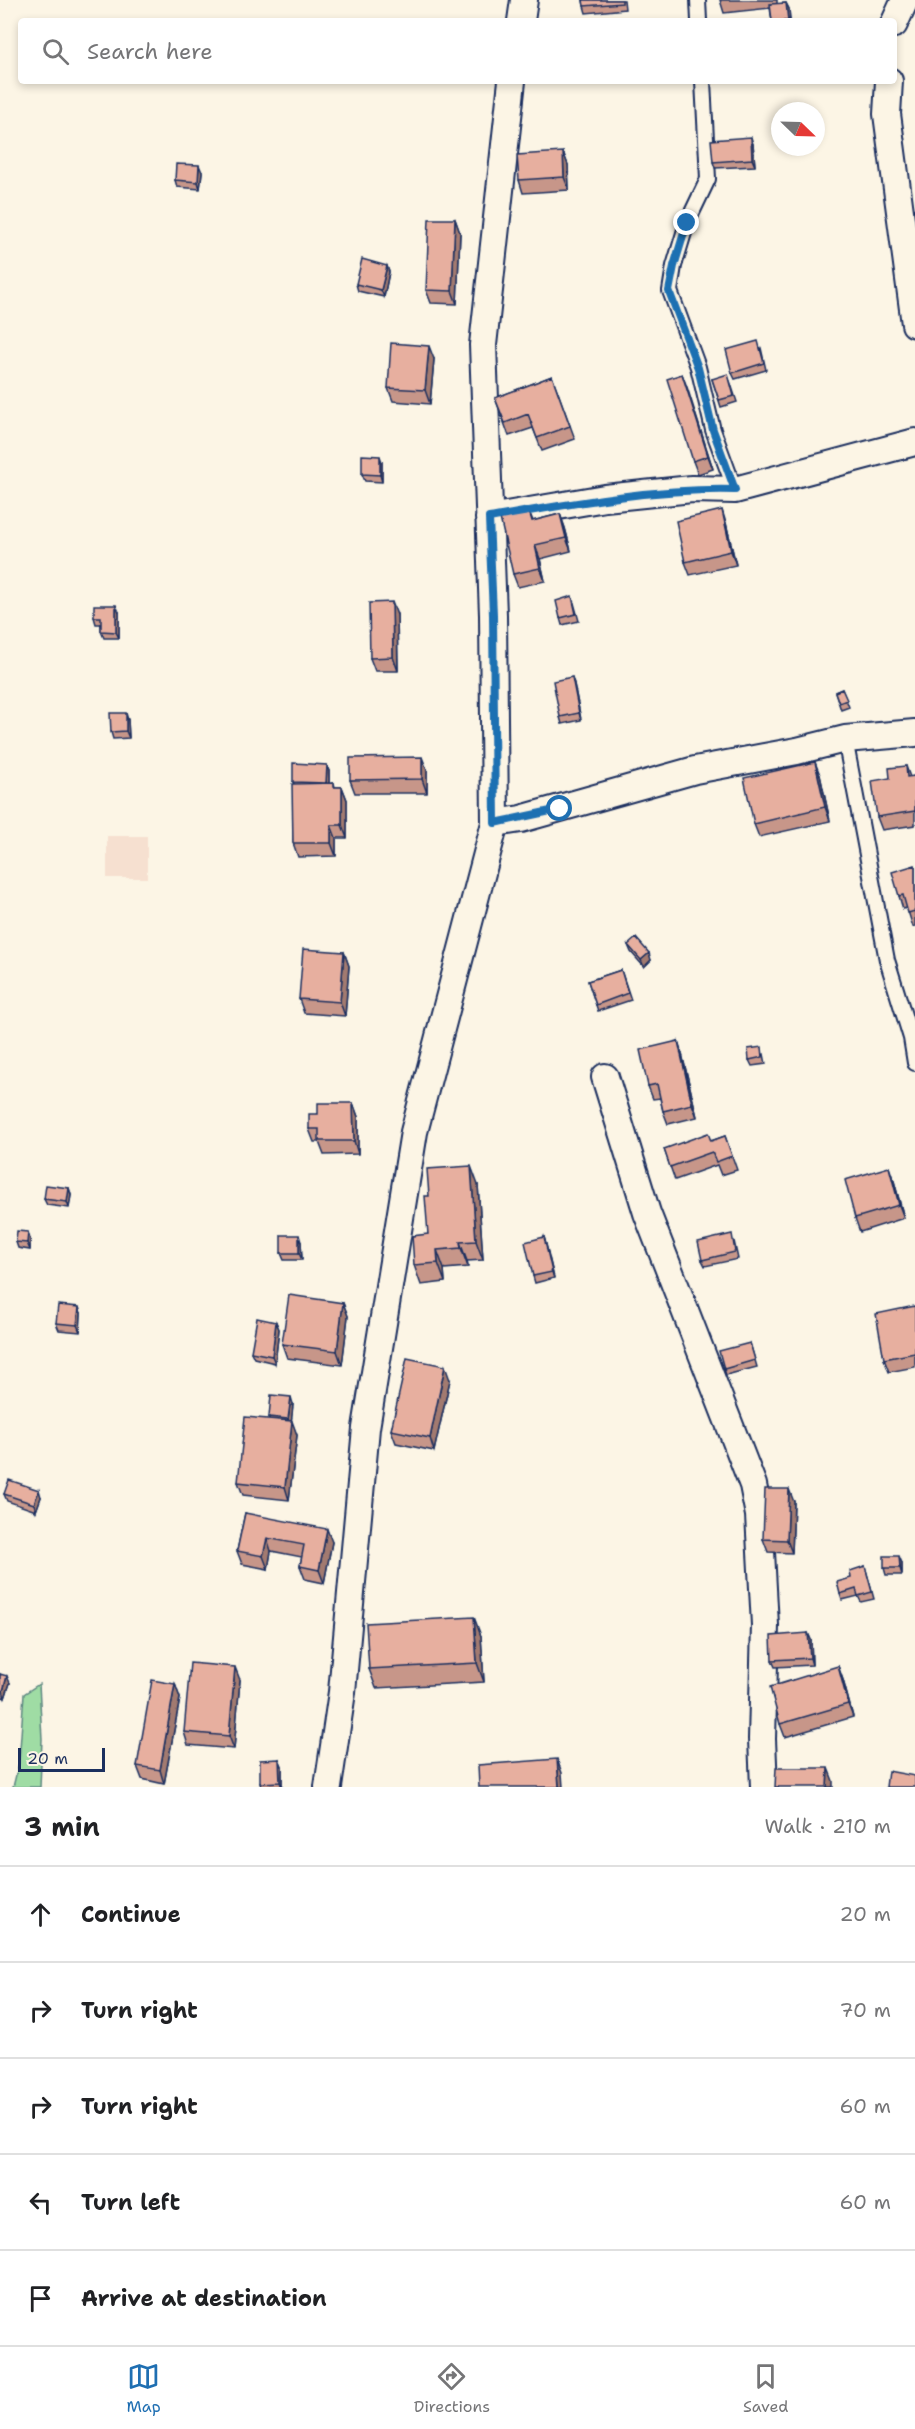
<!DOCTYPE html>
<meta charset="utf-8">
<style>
body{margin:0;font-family:"Shantell Sans",sans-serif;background:#f6f6f6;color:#202124}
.compass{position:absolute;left:771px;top:102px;width:54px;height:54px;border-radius:50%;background:#fff;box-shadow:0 3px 9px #0003;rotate:113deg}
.scale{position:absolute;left:18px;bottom:15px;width:87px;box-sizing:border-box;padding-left:6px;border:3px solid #1b2f5e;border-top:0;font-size:16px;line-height:21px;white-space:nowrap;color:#1b2f5e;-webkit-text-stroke:4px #fcf5e5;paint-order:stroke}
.stop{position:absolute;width:18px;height:18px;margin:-14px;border:4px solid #1f6fb2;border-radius:50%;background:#fff}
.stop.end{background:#1f6fb2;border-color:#fff;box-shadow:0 2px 6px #0008}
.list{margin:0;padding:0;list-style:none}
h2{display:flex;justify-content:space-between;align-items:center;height:78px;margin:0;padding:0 24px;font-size:26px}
h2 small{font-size:20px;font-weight:400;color:#757577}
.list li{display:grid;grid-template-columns:39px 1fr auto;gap:18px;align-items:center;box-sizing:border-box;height:96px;padding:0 24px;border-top:2px solid #e0e0e0}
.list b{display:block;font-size:22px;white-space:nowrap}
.list em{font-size:20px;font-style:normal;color:#757577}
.icon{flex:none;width:33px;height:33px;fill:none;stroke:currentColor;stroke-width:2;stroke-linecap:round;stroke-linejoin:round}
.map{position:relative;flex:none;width:915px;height:1787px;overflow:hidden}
.search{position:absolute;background:#fff;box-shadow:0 3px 9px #0003;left:18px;right:18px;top:18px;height:66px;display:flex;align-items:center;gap:15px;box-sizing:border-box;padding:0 21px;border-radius:6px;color:#757577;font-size:22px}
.sheet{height:558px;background:#fff}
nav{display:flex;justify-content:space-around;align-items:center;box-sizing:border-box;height:84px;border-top:2px solid #e0e0e0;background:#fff;font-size:16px;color:#757577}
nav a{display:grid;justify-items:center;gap:3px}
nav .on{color:#1f6fb2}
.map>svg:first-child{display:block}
.built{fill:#f6e0d0}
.green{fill:#9fdca4;stroke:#5d8681;stroke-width:1.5}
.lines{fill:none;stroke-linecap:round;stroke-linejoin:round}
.lane-casing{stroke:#1b2f5e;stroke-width:18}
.street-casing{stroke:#1b2f5e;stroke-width:30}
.lane{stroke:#fcf5e5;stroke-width:14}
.street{stroke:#fcf5e5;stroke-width:26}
.wall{fill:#c79689;stroke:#1b2f5e;stroke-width:1.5}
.shaded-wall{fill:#a27a6f;stroke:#1b2f5e;stroke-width:1.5}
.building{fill:#e7af9f;stroke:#1b2f5e;stroke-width:1.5}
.route{stroke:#1f6fb2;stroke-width:8}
</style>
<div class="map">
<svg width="915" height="1787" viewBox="0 0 915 1787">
<rect width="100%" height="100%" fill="#fcf5e5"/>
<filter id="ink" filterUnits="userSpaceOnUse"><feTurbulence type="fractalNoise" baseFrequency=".0167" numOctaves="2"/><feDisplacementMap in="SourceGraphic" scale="12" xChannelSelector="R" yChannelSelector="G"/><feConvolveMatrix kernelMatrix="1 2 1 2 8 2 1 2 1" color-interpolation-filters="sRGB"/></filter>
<g filter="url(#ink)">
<path class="built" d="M107,836h40v42h-40z"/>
<path class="green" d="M39,1684l3,55 -2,48h-27l6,-24 5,-69z"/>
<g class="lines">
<defs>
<path id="lane" d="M698,0l1,21
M703,81l5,98 -21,44 -13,43 -4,25 28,76 15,63 22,60
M845,739l42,221 24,78 4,25"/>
<path id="street" d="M521,21l3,-21
M894,24l11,-24
M889,81l-2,33 28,210
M489,518l116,-20 87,-9 43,1 180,-48
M495,823l26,-4 174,-49 102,-19 48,-12 70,-6
M605,1077l42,136 106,272 6,30 6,110 -3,114 2,48
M328,1787l14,-95 24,-264 48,-296 81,-309 -2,-208 -10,-270 29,-264"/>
</defs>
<use href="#lane" class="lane-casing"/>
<use href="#street" class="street-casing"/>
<use href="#lane" class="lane"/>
<use href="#street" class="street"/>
</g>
<path class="wall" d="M583,0h41l1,9 -39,4 -2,-7z
M720,0h57v4l9,-1 3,6 1,12h-18l-2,-13 -46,5z
M753,144l2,22 -40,2 -2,-6z
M563,152l5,13 1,25 -46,3 -4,-13z
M202,172l-2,17 -23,-2 -2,-7z
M455,219l5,14 -3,71 -26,-1 -5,-13z
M387,266l2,6 -5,25 -26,-6 -2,-7z
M761,348l5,22 -31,9 -3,-6z
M434,359l-4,45 -37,-3 -5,-13z
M682,374l31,95 -15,5 -5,-13z
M552,376l23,63 -33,12 -9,-23 -24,8 -14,-38z
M712,379l18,2 7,21 -16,5z
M382,462v20l-17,-1 -3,-7z
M529,511l4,10 27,-7 5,14 6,23 -31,8 5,22 -27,6 -5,-13z
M726,523l10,42 -46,10 -5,-13z
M574,603l5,18 -17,4 -2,-7z
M119,612v26h-15l-3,-7v-7h-5l-2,-7z
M397,615l1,56h-23l-5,-13z
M574,684l7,36 -19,4 -2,-7z
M842,689l7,18 -8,3 -6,-18z
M128,720l1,18 -16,1 -2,-7z
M906,766l4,11 5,-1v49l-33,5 -5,-13 13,-39z
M427,770v23h-72l-5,-13z
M329,771v13l5,-1 1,4h7l5,13v38h-11v18l-38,1 -5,-14 1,-59 -1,-2z
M820,775l10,46 -71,16 -5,-13z
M915,865v61l-2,1 -6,-19 -4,1 -4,-13z
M628,945l23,15 -7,7 -13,-15z
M344,952l5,14 -4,50 -41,-3 -5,-14z
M621,970l10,30 -33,11 -10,-30z
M678,1041l4,13 15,63 -29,7 -5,-13 -3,-13 -7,1 -5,-13z
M764,1054l2,10 -14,2 -3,-6z
M353,1103l5,14v37l-34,1 -5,-13h-5l-5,-13 9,-15z
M725,1136l12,34 -16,5 -4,-10 -42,15 -11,-31 47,-8z
M894,1181l10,37 -44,14 -5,-14z
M478,1185l5,75 -16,1 1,6 -24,2 1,13 -24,3 -7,-20 14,-31 1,-38z
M69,1188l2,7 -2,13 -22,-3 -3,-6z
M544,1237l10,41 -19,5 -2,-7z
M30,1239v11l-12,-2 -2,-6z
M734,1241l4,18 -33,7 -3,-6z
M301,1242l1,18h-18l-3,-7z
M343,1303l5,13 -6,49 -55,-7 -5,-14z
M915,1306v61l-26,5 -5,-13z
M81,1313l-1,19 -21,-2 -3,-7z
M276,1322l3,7 -4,34 -21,-5 -3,-6z
M750,1343l7,24 -31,8 -2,-6z
M450,1380l-16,71 -38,-8 -5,-13z
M293,1404l-2,17 6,14 -8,65 -46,-5 -5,-13 31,-63v-2z
M4,1494l37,3 -5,14 -29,-10z
M794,1502l-2,51 -24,-1 -5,-13z
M245,1513l87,29 -8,41 -19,-4 -5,-13 2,-9 -31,-6 -3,18 -26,-5 -5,-13z
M902,1563v12h-16l-2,-7z
M865,1566l9,33 -13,3 -3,-6 -16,4 -2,-6 11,-16z
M808,1633l3,7 1,25 -37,2 -3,-7z
M481,1636l3,46 -108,6 -7,-19z
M838,1666l5,14 10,37 -68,20 -5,-13z
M0,1674l10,9 -5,15 -5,-2z
M240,1680l-6,69 -46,-4 -4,-13z
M175,1684l5,14 -16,86 -22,-5 -5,-13z
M279,1759l3,7v21h-21l-1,-4z"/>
<path class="shaded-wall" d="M786,3l3,6 1,12h-2z
M751,137l2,7 2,22 -3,-7z
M563,152l5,13 1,25 -5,-13z
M199,165l3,7 -2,17 -2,-7z
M455,219l5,14 -3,71 -5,-13z
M387,266l2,6 -5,25 -3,-7z
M429,346l5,13 -4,45 -5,-14z
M682,374l5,13 26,82 -5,-13z
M380,456l2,6v20l-2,-7z
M722,510l4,13 10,42 -5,-14z
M560,514l5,14 6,23 -5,-13z
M535,545l5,14 5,22 -5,-13z
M392,602l5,13 1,56 -5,-14z
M116,605l3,7v26l-3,-6z
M572,677l2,7 7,36 -2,-7z
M126,713l2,7 1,18 -3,-7z
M422,757l5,13v23l-5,-14z
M815,762l5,13 10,46 -5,-14z
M327,765l2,6v19l-3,-7z
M342,787l5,13v38l-5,-13z
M331,825l5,13v18l-5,-13z
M344,952l5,14 -4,50 -5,-14z
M649,953l2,7 -7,7 -3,-7z
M678,1041l4,13 15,63 -5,-13z
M353,1103l5,14v37l-4,-13z
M471,1166l7,19 5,75 -7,-19z
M889,1167l5,14 10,37 -5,-13z
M69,1188l2,7 -2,13 -2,-6z
M28,1232l2,7v11l-3,-7z
M299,1235l2,7 1,18 -3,-7z
M544,1237l2,7 8,34 -2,-6z
M460,1242l7,19 1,6 -7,-19z
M437,1250l7,19 1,13 -7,-19z
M343,1303l5,13 -6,49 -5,-14z
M79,1307l2,6 -1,19 -3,-7z
M276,1322l3,7 -4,34 -3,-7z
M445,1366l5,14 -16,71 -4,-13z
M291,1397l2,7 -2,22 -3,-7z
M292,1421l5,14 -8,65 -4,-13z
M789,1489l5,13 -2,51 -5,-13z
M39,1490l2,7 -5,14 -2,-7z
M327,1529l5,13 -8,41 -5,-13z
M267,1538l4,13 -3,18 -5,-13z
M899,1556l3,7v12l-2,-7z
M474,1617l7,19 3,46 -7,-19z
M808,1633l3,7 1,25 -2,-7z
M838,1666l5,14 10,37 -5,-13z
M235,1667l5,13 -6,69 -5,-13z
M7,1676l3,7 -5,15 -2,-7z
M175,1684l5,14 -16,86 -4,-14z
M279,1759l3,7v21l-2,-5z
M557,1759l5,14 1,14h-4z
M828,1768l5,13v6h-6z"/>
<path class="building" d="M583,0h39v3l-38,3z
M786,3l2,18h-16l-2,-17z
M751,137l1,22 -39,3 -2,-22z
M563,152l1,25 -45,3 -2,-25z
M176,164l23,1 -1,17 -23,-2z
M429,219h26l-3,72 -26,-1z
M362,259l25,7 -6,24 -25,-6z
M758,341l6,22 -32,10 -6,-23z
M391,343l38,3 -4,44 -37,-2z
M682,374l26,82 -15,5 -26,-82z
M728,374l6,22 -15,4 -7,-21z
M552,376l18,50 -33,12 -9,-24 -23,9 -10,-25z
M362,455l18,1v19l-18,-1z
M722,510l9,41 -46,11 -9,-41z
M529,511l3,10 28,-7 6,24 -31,7 5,23 -27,6 -13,-56z
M572,596l4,18 -16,4 -4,-17z
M392,602l1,55 -23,1 -1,-55z
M94,605h22v27l-15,-1v-14h-7z
M572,677l7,36 -19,4 -7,-36z
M842,689l5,11 -8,3 -4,-11z
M110,713h16v18l-15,1z
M422,757v22l-72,1v-22z
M815,762l10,45 -71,17 -10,-46z
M293,763l34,2 -1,18 -33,-1z
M906,766l1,11 8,-1v35l-38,6 -5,-36 18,-3 -1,-10z
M334,783v4h8v38h-11v18h-38l-1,-59z
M915,865v46l-7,2 -5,-18 -4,1 -7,-24z
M636,938l13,15 -8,7 -13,-15z
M303,949l41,3 -4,50 -41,-3z
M621,970l7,23 -32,12 -8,-24z
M678,1041l14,63 -29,7 -6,-27 -9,2 -8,-36z
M762,1047l1,10 -14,3 -1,-11z
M318,1103h35l1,38h-35v-12h-10v-15h9z
M708,1133l3,8 14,-5 7,20 -16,6 -4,-10 -42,15 -6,-18z
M471,1166l5,75 -16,1 1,6 -24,2 1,13 -24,2 -2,-29 16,-2 -3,-38h4l-2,-27z
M889,1167l10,38 -44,13 -10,-38z
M46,1185l23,3 -2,14 -23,-3z
M17,1231l11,1 -1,11 -11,-1z
M732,1234l3,18 -33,8 -4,-18z
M281,1235h18v18h-18z
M544,1237l8,35 -19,4 -8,-34z
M289,1295l54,8 -6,48 -55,-7z
M58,1305l21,2 -2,18 -21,-2z
M915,1306v47l-31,6 -8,-45z
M257,1318l19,4 -4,34 -21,-4z
M750,1343l5,17 -31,9 -5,-18z
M407,1358l38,8 -15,72 -39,-8z
M271,1395l20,2 -3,22 -19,-2z
M245,1417l47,4 -7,66 -47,-5z
M9,1480l30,10 -5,14 -30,-10z
M765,1489h24l-2,51 -24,-1z
M245,1513l82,16 -8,41 -19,-4 4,-21 -37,-7 -4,18 -26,-5z
M884,1556h15l1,12h-16z
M865,1566l7,26 -14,4 -2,-7 -16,5 -3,-12 14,-4 -1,-7z
M474,1617l3,46 -108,6 -3,-46z
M808,1633l2,25 -38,2 -1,-24z
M190,1663l45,4 -6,69 -45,-4z
M838,1666l10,38 -68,20 -10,-37z
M0,1674l7,2 -4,15 -3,-1z
M152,1680l23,4 -15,86 -23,-4z
M279,1759l1,23 -20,1v-23z
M557,1759l2,28h-80l-1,-22z
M776,1768h52l-1,19h-52z
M888,1771l27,5v11h-29z"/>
</g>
<g class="lines" filter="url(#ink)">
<path class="route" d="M560,809l-65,14 -2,-208 -4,-97c81,-14 163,-30 246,-28l-22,-60 -15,-62 -29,-77 5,-25 13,-43"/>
</g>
</svg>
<svg class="compass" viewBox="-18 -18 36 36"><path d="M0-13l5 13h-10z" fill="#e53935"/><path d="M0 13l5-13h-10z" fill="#757577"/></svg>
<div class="scale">20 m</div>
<div class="stop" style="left:560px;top:809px"></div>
<div class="stop end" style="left:687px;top:223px"></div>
<div class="search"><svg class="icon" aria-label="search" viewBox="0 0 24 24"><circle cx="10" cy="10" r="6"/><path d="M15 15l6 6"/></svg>Search here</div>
</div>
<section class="sheet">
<h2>3 min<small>Walk · 210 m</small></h2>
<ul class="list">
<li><svg class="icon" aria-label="ahead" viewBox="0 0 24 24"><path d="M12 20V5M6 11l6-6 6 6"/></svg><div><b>Continue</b></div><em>20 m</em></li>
<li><svg class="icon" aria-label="right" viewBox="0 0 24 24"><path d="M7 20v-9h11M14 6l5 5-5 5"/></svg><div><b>Turn right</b></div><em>70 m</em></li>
<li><svg class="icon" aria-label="right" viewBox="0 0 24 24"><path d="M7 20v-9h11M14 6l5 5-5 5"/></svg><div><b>Turn right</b></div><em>60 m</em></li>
<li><svg class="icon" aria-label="left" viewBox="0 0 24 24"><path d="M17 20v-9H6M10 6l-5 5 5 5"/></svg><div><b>Turn left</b></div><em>60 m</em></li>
<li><svg class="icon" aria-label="arrive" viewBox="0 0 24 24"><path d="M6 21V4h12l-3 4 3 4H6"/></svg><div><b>Arrive at destination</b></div></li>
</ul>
</section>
<nav>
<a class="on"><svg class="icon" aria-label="map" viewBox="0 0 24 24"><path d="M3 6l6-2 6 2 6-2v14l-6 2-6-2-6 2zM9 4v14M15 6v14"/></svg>Map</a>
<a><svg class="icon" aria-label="directions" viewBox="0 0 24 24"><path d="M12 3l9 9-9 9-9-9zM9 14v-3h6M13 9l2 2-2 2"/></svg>Directions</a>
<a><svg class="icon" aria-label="saved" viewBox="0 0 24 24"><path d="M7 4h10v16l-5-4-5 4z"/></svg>Saved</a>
</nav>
